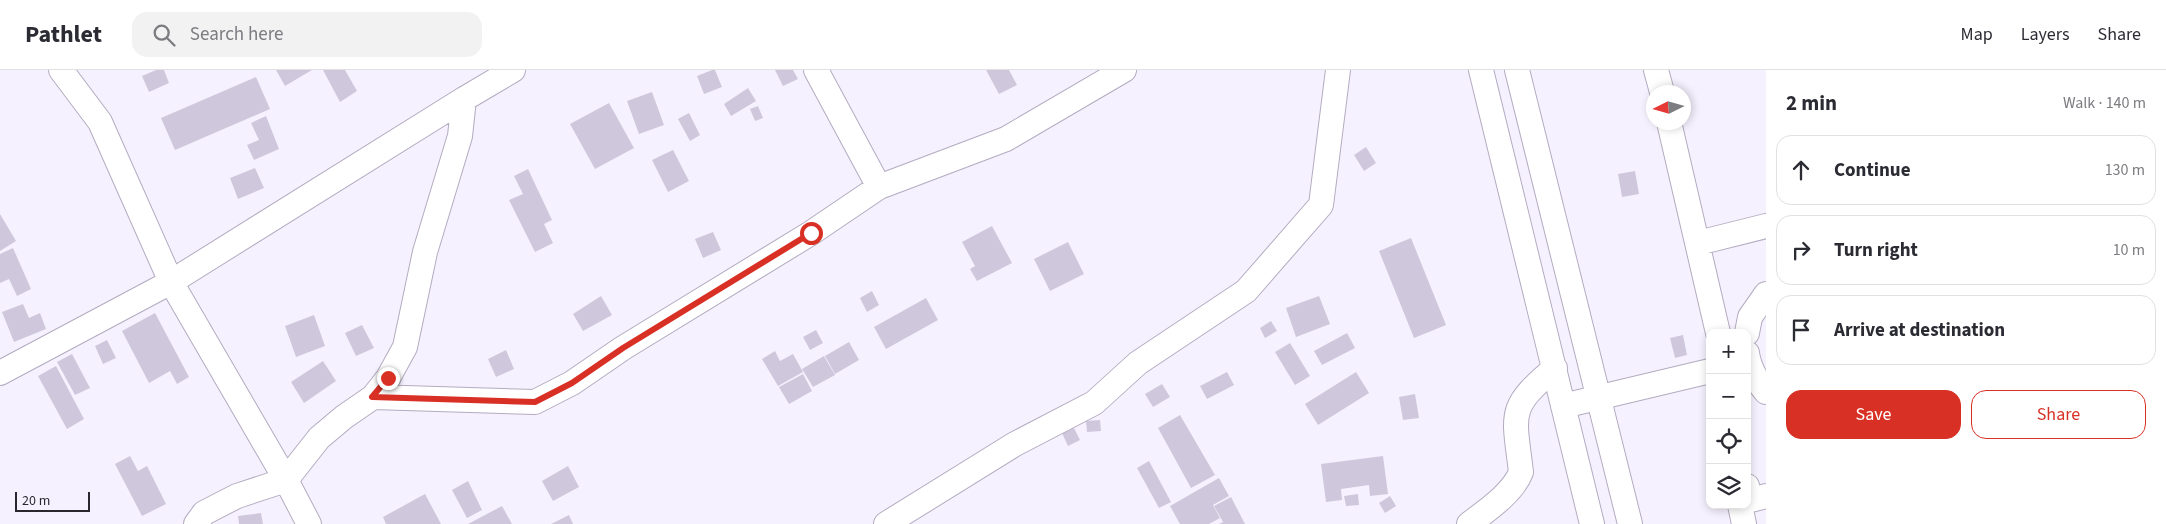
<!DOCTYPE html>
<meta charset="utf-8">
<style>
body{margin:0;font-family:"Source Sans 3",sans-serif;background:#f2f2f3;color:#2b2b33}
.controls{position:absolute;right:15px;bottom:15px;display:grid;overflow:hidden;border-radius:10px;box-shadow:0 2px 8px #0003}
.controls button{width:45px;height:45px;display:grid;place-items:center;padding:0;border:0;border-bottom:1px solid #e1e1e2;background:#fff;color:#2b2b33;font:25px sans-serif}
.compass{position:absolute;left:1646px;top:15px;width:45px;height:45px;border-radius:50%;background:#fff;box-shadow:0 2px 8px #0003;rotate:265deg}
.scale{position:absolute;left:15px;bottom:12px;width:75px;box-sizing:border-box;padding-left:5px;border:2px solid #29262e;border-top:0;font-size:14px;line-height:18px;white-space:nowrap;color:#29262e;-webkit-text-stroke:4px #f6f1fe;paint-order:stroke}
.stop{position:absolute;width:15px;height:15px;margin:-11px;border:4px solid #d93025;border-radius:50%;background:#fff}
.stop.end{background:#d93025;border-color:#fff;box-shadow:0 1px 5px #0008}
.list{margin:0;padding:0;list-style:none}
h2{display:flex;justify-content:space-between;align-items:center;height:65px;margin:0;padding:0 20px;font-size:21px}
h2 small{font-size:16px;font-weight:400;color:#7c7c81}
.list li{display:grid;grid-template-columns:32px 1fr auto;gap:15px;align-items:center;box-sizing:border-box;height:70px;margin:0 10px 10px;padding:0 10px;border:1px solid #e1e1e2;border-radius:15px}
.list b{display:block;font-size:19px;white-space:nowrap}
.list em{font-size:16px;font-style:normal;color:#7c7c81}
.actions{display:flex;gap:10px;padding:15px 20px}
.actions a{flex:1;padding:11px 0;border:1px solid #d93025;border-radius:15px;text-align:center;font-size:18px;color:#d93025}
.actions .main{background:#d93025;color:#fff}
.icon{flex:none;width:28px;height:28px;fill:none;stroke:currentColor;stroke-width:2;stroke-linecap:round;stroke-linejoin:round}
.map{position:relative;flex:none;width:1766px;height:454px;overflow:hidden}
header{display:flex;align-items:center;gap:30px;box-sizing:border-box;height:70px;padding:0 25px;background:#fff;border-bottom:1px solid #e1e1e2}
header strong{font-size:24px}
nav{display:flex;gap:28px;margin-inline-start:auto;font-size:18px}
.search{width:350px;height:45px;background:#f2f2f3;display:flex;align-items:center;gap:12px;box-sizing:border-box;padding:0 18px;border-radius:15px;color:#7c7c81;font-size:19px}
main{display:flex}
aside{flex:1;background:#fff}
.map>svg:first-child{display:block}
.building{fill:#cfc8dd}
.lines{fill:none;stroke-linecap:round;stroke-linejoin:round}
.minor-casing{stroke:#b3abc0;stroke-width:26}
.minor{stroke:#fff;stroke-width:24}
.route{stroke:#d93025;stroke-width:6}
</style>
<header>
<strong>Pathlet</strong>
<div class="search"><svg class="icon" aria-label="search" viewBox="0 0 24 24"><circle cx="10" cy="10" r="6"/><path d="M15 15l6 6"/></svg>Search here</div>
<nav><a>Map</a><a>Layers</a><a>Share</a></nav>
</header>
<main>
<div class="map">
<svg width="1766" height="454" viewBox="0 0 1766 454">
<rect width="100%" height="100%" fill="#f6f1fe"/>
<path class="building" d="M156,0h8l5,13 -20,9 -7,-16z
M276,0h36l-27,16z
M323,0h22l12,21 -17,11z
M712,0h3l7,17 -18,7 -7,-18z
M775,0h18l5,9 -15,7z
M986,0h23l8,15 -18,9z
M256,7l14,32 -95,41 -14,-32z
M748,18l8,13 -25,15 -7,-12z
M652,22l12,33 -25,9 -12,-33z
M609,33l25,45 -39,21 -25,-45z
M758,36l5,12 -8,3 -5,-12z
M689,43l11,22 -10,6 -12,-22z
M266,46l13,33 -25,11 -7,-15 12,-5 -8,-17z
M1366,77l10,16 -12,8 -10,-16z
M673,80l16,31 -21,11 -16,-32z
M255,98l9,20 -26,11 -8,-21z
M528,99l24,51 -8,4 9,19 -18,9 -26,-52 14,-6 -9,-18z
M1635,101l4,23 -17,3 -4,-23z
M0,144l16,27 -16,10z
M992,156l20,37 -35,18 -7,-12 5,-3 -13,-24z
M713,162l8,18 -18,8 -8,-19z
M1411,168l35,87 -32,13 -35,-87z
M1068,172l16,32 -34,17 -16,-32z
M13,178l18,41 -14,7 -8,-17 -9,4v-29z
M872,221l7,14 -12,7 -7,-14z
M601,226l11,19 -29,16 -10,-17z
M1319,226l11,28 -34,13 -10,-29z
M926,228l12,22 -52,29 -12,-22z
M23,234l6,14 11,-5 6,16 -32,13 -12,-30z
M155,243l34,64 -12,7 -7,-13 -21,12 -27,-52z
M314,245l11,31 -29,11 -11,-31z
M1271,251l6,10 -12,7 -5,-10z
M362,255l12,23 -18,8 -11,-23z
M816,260l7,13 -13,7 -7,-13z
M1347,263l8,15 -33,17 -8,-14z
M1683,265l4,20 -12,3 -5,-20z
M107,270l9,18 -13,6 -8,-18z
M849,272l10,18 -24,14 -10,-18z
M1290,273l20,33 -15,9 -20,-33z
M506,280l8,19 -18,8 -8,-18z
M775,281l5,10 13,-7 10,18 -25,14 -16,-27z
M72,284l18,34 -15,7 -18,-33z
M824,286l11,19 -22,12 -11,-18z
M323,291l13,20 -32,22 -13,-21z
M56,296l28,53 -17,10 -29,-53z
M1227,302l7,13 -27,14 -7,-13z
M1356,302l13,21 -51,32 -13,-21z
M803,304l9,17 -23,13 -10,-17z
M1162,314l8,13 -17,10 -8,-13z
M1415,324l4,24 -16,2 -4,-23z
M1180,345l35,60 -24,13 -33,-60z
M1100,350l1,11 -14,1 -1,-11z
M1074,358l6,12 -12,6 -6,-13z
M130,386l8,15 9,-5 19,38 -24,12 -27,-52z
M1383,386l5,38 -18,2 -1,-11 -28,4 1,11 -16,2 -5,-38z
M1149,391l22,41 -12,6 -22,-40z
M568,396l11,21 -26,14 -11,-20z
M1219,408l10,18 -16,9 7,13 -11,6h-29l-10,-18z
M468,411l14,29 -15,8 -15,-28z
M425,424l16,30h-55l-3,-7z
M1358,424l1,11 -13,1 -2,-10z
M1390,426l6,10 -11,7 -6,-10z
M1231,427l14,27h-26l4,-2 -9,-16z
M502,436l10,18h-44z
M261,443l2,11h-24l-1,-8z
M569,445l4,9h-22z"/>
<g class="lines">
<defs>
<path id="minor" d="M61,0l39,52 71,160 115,198 23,44
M816,0l63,117
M1481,0l111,454
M1517,0l113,454
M1656,0l6,22
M1669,52l49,211
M1698,173l68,-17
M1747,263l3,-16 16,-23
M1747,283c2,15 9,27 19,39
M0,303l171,-91 293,-183 49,-29
M373,327l162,5 37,-19 51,-35 188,-115 68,-46 127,-48 118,-69
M1563,336l147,-35
M1747,416l4,14 15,-4
M1740,435l4,19
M196,454l8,-11 33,-17 49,-16 33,-42 25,-21 29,-20 15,-19 17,-31 20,-95 35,-116 4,-37
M886,454l129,-80 79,-41 44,-40 108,-72 75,-86 17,-135
M1469,454c17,-13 44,-31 52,-52 -7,-59 -14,-64 34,-104"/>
</defs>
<use href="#minor" class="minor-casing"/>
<use href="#minor" class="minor"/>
</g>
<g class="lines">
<path class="route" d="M388,308l-16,19 163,5 37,-19 51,-35 188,-115"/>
</g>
</svg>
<div class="controls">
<button>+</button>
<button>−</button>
<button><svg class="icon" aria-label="locate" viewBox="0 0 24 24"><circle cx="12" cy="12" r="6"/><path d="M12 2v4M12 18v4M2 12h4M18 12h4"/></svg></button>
<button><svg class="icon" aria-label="layers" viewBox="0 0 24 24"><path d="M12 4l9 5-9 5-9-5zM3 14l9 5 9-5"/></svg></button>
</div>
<svg class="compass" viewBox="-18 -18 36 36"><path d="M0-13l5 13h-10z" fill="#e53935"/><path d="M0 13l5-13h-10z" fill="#7c7c81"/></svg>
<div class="scale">20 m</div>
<div class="stop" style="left:811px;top:163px"></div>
<div class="stop end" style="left:388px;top:308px"></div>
</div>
<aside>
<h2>2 min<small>Walk · 140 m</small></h2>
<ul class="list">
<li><svg class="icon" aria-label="ahead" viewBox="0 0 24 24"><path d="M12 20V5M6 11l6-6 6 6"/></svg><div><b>Continue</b></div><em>130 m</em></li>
<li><svg class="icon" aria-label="right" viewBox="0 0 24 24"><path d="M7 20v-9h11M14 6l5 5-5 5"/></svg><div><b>Turn right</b></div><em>10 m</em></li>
<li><svg class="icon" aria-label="arrive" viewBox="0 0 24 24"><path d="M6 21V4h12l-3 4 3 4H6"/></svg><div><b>Arrive at destination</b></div></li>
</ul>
<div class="actions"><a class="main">Save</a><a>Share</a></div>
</aside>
</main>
